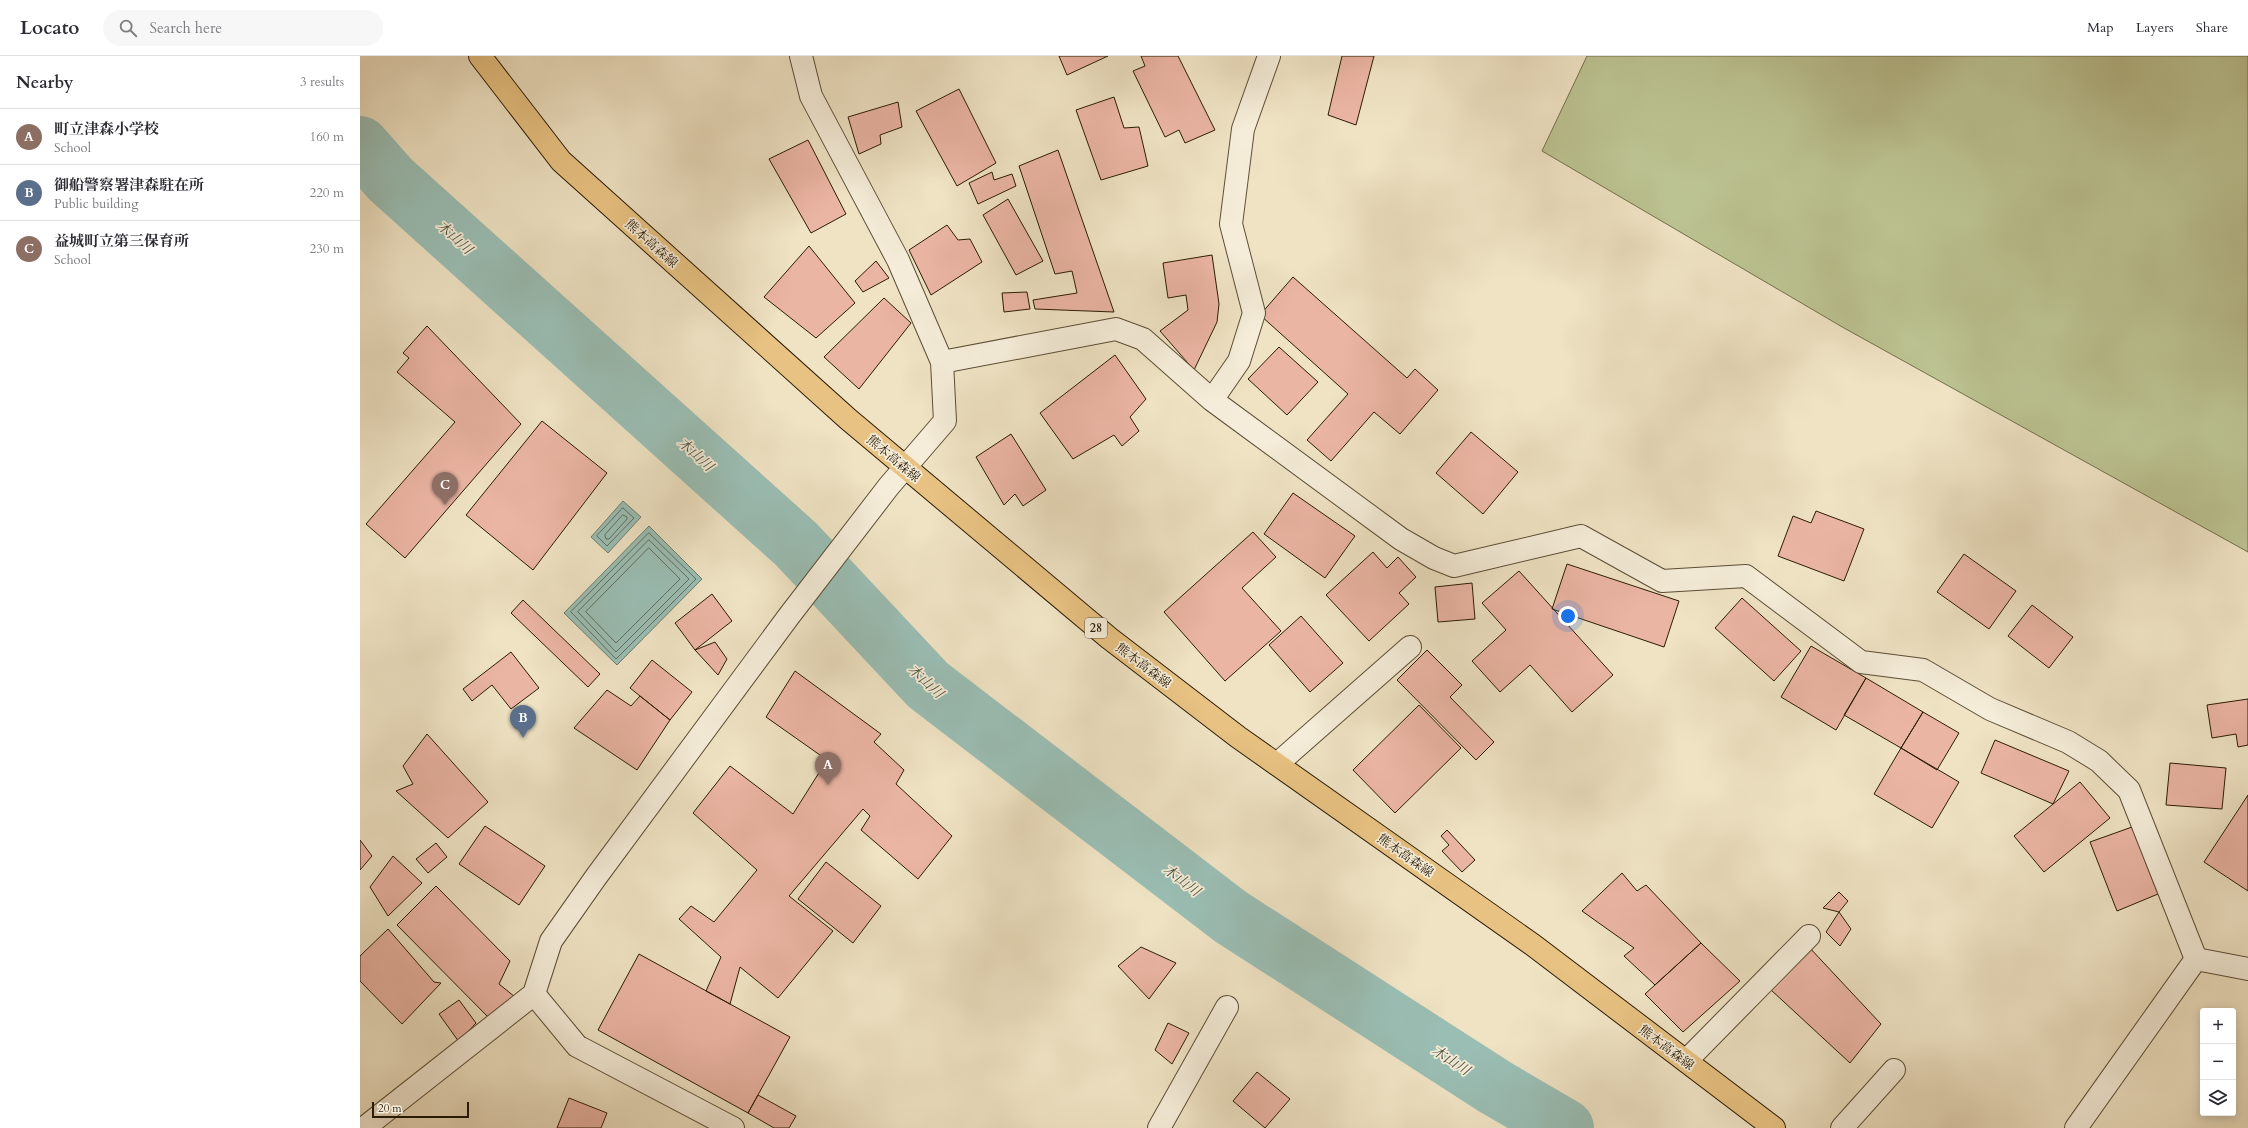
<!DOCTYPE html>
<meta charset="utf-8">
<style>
body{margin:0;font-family:Cardo,"Noto Serif JP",serif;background:#f7f7f7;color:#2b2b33}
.controls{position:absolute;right:12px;bottom:12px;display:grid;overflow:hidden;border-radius:4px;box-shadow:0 2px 10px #0003}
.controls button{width:36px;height:36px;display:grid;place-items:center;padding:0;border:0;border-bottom:1px solid #e1e1e2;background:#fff;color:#2b2b33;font:20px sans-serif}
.scale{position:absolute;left:12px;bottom:10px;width:97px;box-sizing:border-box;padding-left:4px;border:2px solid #2b1b05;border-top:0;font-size:11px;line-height:14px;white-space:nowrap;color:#2b1b05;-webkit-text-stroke:3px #f5edd9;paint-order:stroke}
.you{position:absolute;left:1208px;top:560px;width:14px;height:14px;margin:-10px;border:3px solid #fff;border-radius:50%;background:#1a73e8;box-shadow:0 0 0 6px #1a73e833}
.badge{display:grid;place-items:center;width:26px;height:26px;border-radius:50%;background:#d93025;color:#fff;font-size:13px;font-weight:700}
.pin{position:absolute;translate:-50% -33px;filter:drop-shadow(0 1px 2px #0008)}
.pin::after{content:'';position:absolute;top:21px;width:14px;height:12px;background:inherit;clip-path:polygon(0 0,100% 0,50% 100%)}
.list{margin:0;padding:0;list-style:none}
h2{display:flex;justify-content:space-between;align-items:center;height:52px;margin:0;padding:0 16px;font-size:17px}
h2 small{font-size:13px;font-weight:400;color:#7c7c81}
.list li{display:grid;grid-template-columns:26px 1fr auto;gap:12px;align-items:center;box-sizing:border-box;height:56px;padding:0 16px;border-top:1px solid #e1e1e2}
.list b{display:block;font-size:15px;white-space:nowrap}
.list p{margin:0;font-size:13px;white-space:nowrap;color:#7c7c81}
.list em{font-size:13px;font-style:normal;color:#7c7c81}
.icon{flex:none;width:22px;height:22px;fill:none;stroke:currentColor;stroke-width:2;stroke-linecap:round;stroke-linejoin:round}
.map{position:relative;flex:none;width:1888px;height:1072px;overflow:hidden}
header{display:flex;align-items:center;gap:24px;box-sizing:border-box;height:56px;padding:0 20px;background:#fff;border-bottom:1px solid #e1e1e2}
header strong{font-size:19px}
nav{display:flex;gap:22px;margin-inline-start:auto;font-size:14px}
.search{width:280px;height:36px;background:#f7f7f7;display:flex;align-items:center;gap:10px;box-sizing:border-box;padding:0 14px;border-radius:22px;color:#7c7c81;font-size:15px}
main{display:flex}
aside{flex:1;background:#fff}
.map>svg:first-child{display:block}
.green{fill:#bcc392;stroke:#746f4c}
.water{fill:#9abeb4;stroke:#6e7d6e}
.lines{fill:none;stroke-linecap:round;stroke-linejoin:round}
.shore{stroke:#626c5c;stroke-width:1}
.river{stroke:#9abeb4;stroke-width:58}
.building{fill:#ebb5a4;stroke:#2b1b05}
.minor-casing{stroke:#5c4d35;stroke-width:24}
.major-casing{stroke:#2b1b05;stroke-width:24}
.minor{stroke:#f5edd9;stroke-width:22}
.major{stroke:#e8c282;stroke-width:22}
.labels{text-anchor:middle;stroke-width:3.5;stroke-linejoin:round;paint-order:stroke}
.shield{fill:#f5edd9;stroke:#685a45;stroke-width:1}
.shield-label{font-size:12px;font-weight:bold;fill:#2b1b05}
.street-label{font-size:13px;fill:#2b1b05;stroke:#f5edd9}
.water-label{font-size:14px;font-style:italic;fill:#525442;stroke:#f5edd9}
</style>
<header>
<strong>Locato</strong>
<div class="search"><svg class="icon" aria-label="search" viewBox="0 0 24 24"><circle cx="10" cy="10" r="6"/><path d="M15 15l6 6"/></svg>Search here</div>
<nav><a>Map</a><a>Layers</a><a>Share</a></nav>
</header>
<main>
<aside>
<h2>Nearby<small>3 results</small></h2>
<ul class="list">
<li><span class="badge" style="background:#8d6e63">A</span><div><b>町立津森小学校</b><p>School</p></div><em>160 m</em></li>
<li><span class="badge" style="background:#5c6f8a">B</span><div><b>御船警察署津森駐在所</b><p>Public building</p></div><em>220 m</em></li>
<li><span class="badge" style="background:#8d6e63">C</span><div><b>益城町立第三保育所</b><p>School</p></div><em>230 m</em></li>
</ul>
</aside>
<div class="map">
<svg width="1888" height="1072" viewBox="0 0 1888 1072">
<rect width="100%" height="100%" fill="#efe3c4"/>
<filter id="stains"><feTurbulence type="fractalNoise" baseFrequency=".005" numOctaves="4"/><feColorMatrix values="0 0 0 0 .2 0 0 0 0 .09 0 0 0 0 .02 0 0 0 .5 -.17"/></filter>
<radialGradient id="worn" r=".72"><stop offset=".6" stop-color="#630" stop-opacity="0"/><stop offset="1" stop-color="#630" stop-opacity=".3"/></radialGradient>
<path class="green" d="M1227,0h661v496l-404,-224 -302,-177z"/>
<path class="water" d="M263,445l18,16 -33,36 -17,-16z
M289,470l53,53 -85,86 -53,-52z"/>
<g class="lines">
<path class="shore" d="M263,452l11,10 -27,28 -10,-10z
M263,459l4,2v2l-18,20h-3l-1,-4z
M289,477l47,46 -80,80 -45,-47z
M289,484l40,39 -73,73 -38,-40z
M289,492l31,31 -64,64 -30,-31z"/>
<path class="river" d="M0,89l30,34 406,365 132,141 303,232 264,170 70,41"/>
</g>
<path class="building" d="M699,0h49l-41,19z
M781,0h37l37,74 -30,13 -6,-13 -14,7 -32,-66 12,-5z
M982,0h32l-18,69 -28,-10z
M599,33l37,74 -39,23 -41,-75z
M754,41l10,31 15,-1 9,39 -47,14 -25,-70z
M538,46l4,25 -22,8 1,9 -22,10 -11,-37z
M448,84l38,74 -35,19 -42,-74z
M698,94l56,162 -79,-3 -2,-9 44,-7 -5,-22 -17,3 -36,-108z
M632,116l2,8 18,-6 4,12 -38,18 -9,-21z
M648,143l35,62 -27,14 -33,-60z
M587,169l11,15 12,-1 12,23 -51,33 -22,-45z
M449,190l46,57 -39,35 -52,-41z
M852,199l7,49 -2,18 -23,48 -34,-39 28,-21 -2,-15 -18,3 -5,-35z
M516,205l13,17 -26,14 -8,-11z
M933,221l114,101 8,-9 23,21 -38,44 -26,-22 -43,49 -24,-21 41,-46 -88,-79z
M667,236l3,17 -26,3 -2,-19z
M524,242l27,25 -52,66 -35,-32z
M67,270l94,98 -116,134 -39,-34 89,-102 -58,-50 12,-14 -6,-5z
M919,291l39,35 -31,33 -39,-36z
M755,299l31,44 -16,18 9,14 -17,15 -8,-11 -41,24 -33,-46z
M182,365l65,52 -74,97 -67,-55z
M1111,376l47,40 -35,42 -47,-41z
M651,378l35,56 -23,16 -8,-12 -11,11 -28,-48z
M933,437l62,43 -30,42 -61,-44z
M1456,455l48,18 -20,52 -66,-25 15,-40 18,7z
M893,476l23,25 -34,31 39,43 -56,50 -61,-69z
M1013,496l14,16 11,-11 18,20 -17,16 10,11 -40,37 -43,-46z
M1604,498l52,37 -27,38 -52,-37z
M1207,508l112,37 -15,46 -112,-38z
M1159,515l94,104 -41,37 -42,-47 -30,27 -28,-31 34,-31 -24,-27z
M1112,527l3,36 -37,3 -3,-35z
M352,538l20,27 -37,29 -20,-27z
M1382,542l59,53 -27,30 -59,-53z
M163,544l77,74 -12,13 -77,-74z
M1672,549l41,32 -24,31 -41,-32z
M941,560l42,47 -33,29 -41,-47z
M355,586l12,17 -9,16 -23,-25z
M1451,590l55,32 -30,52 -55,-33z
M1067,594l35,35 -12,12 44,45 -18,18 -79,-80z
M151,596l28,36 -28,21 -19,-24 -20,16 -9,-12z
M292,604l40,32 -22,28 -40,-32z
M435,615l86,63 -7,8 30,28 -8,14 56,52 -34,43 -57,-49 9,-14 -7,-7 -74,87 44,35 -55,67 -38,-31 -10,37 -24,-13 15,-34 -42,-38 12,-13 23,16 43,-52 -64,-57 37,-47 63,48 34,-54 -61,-43z
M1506,622l57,34 -22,36 -57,-33z
M247,634l24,16 9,-10 30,24 -33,50 -63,-42z
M1888,643v46l-10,2 -2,-13 -24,4 -5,-33z
M1059,649l42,43 -66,65 -42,-43z
M1563,656l36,21 -22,37 -36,-22z
M67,678l61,68 -40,36 -52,-47 17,-7 -10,-18z
M1635,684l74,31 -16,33 -72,-31z
M1541,692l58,34 -27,46 -58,-34z
M1810,707l56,5 -4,41 -56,-4z
M1720,726l30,36 -66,54 -30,-36z
M1888,739v96l-44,-29z
M125,770l60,40 -26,39 -60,-41z
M1772,771l26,67 -41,17 -27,-69z
M1087,774l28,30 -13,12 -20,-21 7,-6 -8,-9z
M0,784l12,16 -12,14z
M76,787l11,14 -19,16 -12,-14z
M33,800l29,27 -34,33 -18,-29z
M466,806l55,44 -28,37 -55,-44z
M1262,817l15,18 9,-6 55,58 -46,42 -31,-29 10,-8 -52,-37z
M76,830l74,75 -11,23 16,13 -25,22 -93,-94z
M1479,836l9,9 -9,11 -16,-4z
M1479,856l12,17 -11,17 -14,-14z
M28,873l46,53 7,1 -39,41 -42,-43v-25z
M1341,887l39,38 -57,51 -38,-38z
M1448,890l73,78 -31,39 -80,-74z
M781,891l35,16 -27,36 -31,-33z
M279,898l151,83 -42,76 -150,-83z
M99,944l17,23 -17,19 -20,-28z
M808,967l21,10 -17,31 -17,-14z
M897,1016l33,27 -25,29 -32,-27z
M398,1039l38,21 -7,12h-15l-26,-15z
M209,1042l38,15 -6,15h-44z"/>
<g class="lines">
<defs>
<path id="minor" d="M582,306l174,-33 27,10 69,61 189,139 33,19 20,8 127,-30 81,45 84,-5 115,86 62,8 67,39 78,33 31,19 30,29 67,169 52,10
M852,344l27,-39 15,-48 -23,-89 12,-95 26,-73
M917,708l133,-117
M174,938l43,52 156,82
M1326,1005l123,-125
M4,1072l170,-134 17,-53 45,-64 193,-261 100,-130 56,-65 -3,-59 -44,-102 -87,-164 -10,-40
M799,1072l68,-121
M1482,1072l52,-58
M1716,1072l120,-169"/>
<path id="major" d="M120,0l81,105 287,258 261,219 129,99 295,208 241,183"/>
</defs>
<use href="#minor" class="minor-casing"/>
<use href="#major" class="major-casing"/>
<use href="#minor" class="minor"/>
<use href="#major" class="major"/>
</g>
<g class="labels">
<rect class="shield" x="725" y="562" width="22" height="20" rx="3"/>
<g class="shield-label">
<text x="736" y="576">28</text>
</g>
<g class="street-label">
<text transform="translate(292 187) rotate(42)" y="5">熊本高森線</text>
<text transform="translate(534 402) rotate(40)" y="5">熊本高森線</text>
<text transform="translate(784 609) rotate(37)" y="5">熊本高森線</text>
<text transform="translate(1046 799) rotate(35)" y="5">熊本高森線</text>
<text transform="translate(1307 991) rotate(37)" y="5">熊本高森線</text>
</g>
<g class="water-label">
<text transform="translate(95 181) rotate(42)" y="5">木山川</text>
<text transform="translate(336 398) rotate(42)" y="5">木山川</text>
<text transform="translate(566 625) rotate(43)" y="5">木山川</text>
<text transform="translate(822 824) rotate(37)" y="5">木山川</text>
<text transform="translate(1091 1004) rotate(33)" y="5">木山川</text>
</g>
</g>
<rect width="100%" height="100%" filter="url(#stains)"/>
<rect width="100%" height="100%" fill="url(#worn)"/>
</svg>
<div class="controls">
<button>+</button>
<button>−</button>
<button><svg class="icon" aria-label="layers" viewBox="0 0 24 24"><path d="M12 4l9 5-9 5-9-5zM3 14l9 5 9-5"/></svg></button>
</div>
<div class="scale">20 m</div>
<div class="you"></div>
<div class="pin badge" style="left:468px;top:729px;background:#8d6e63">A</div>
<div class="pin badge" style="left:163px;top:682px;background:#5c6f8a">B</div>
<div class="pin badge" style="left:85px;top:449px;background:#8d6e63">C</div>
</div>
</main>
